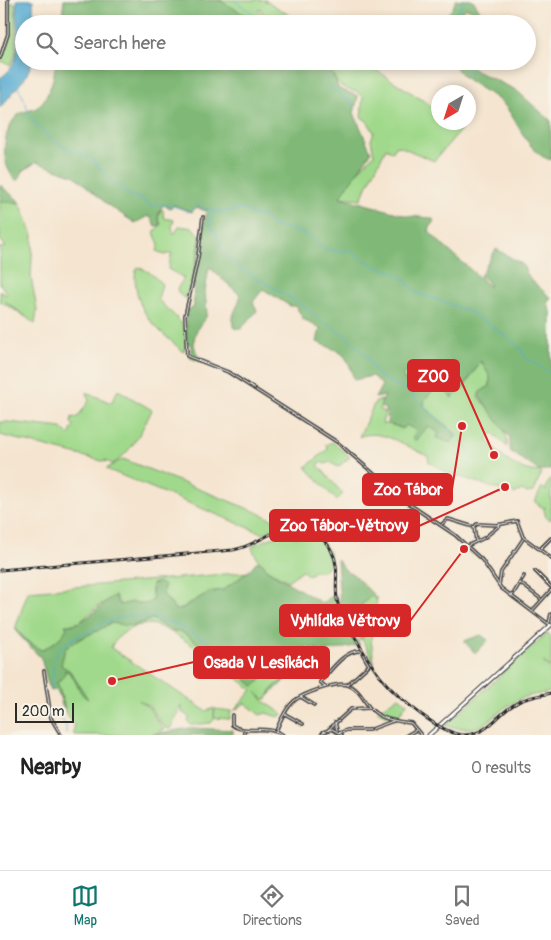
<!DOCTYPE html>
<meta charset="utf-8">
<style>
body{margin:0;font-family:Pangolin,sans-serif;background:#f2f2f2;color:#222}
.compass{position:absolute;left:431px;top:85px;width:45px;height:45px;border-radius:50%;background:#fff;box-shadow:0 2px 8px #0003;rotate:219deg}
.scale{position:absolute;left:15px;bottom:12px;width:59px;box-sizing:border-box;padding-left:5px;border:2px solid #2b2b2b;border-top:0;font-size:14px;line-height:18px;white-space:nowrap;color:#2b2b2b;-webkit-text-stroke:4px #f7f3e8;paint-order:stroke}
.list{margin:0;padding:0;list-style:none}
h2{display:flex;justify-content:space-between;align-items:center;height:65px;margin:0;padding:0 20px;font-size:21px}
h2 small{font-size:16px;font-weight:400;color:#767676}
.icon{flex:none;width:28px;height:28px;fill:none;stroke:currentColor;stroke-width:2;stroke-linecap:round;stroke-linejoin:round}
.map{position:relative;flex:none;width:551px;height:735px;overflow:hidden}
.search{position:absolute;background:#fff;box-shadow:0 2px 8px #0003;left:15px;right:15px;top:15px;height:55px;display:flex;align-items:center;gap:12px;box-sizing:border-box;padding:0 18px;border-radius:28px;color:#767676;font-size:19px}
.sheet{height:135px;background:#fff}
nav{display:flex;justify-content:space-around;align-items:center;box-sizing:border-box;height:70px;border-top:1px solid #e0e0e0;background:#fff;font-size:14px;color:#767676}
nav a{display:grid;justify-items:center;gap:2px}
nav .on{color:#0f766e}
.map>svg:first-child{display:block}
.green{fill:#a0d98b;stroke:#66825b}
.forest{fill:#80b977;stroke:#567251;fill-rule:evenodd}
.water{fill:#56acd2;stroke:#406c7e}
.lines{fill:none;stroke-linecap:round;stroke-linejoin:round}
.stream{stroke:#56acd2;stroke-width:1}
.street-casing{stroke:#494744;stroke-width:4}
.secondary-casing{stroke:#494744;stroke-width:5}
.street{stroke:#fff;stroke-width:1}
.secondary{stroke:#fff;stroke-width:2.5}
.rail-casing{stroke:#2b2b2b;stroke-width:3}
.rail{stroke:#f7f3e8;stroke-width:1;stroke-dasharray:4;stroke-linecap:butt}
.leader{fill:none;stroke:#d62828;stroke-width:2}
.callout-dot{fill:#d62828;stroke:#f7f3e8;stroke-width:2}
.callout{fill:#d62828;stroke:#d62828;stroke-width:2}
.callout-label{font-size:16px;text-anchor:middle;font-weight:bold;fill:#fff}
</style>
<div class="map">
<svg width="551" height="735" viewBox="0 0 551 735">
<rect width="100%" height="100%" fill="#f7f3e8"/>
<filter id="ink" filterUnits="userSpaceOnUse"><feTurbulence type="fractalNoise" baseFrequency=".02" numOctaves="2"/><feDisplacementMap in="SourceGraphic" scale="10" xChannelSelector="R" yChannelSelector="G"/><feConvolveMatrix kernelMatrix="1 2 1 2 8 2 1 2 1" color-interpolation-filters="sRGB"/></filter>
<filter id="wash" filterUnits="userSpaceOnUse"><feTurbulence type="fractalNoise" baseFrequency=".0096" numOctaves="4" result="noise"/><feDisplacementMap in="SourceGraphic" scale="20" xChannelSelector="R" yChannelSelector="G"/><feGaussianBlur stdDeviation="1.12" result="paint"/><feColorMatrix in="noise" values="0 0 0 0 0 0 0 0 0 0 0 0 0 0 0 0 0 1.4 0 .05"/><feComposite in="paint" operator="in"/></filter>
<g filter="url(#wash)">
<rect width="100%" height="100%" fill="#f5e5d0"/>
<path class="green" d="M218,0h48l-1,2 2,-1 36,23c-17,0 -35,2 -43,-16l-2,3 4,3 -6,8z
M10,3h5l1,49 -5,13 -10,-4 8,-24z
M327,61h35l76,49v12l20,1 5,4 -29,34 -35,-15 -4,1 -2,5 -7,-4 -25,51 -22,-2 10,-16 25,-27 -3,-14 3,-8 -7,-11 -6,-4 2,-20 -6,-5c-22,-5 -21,-11 -30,-31z
M8,201l12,2 13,32 -2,42 6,33 -2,14 -30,-23 21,16 -26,-16v-10l6,4 1,-2 -7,-9v-36l6,-1 -6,-8v-37z
M161,209l2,1 1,8 10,2 -2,7 2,8 5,-9 14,2 7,7 -2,18 -12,46 -7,-5 -2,-5 7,-11 -16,-9 4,-16 -8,2 -7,-4 2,-7c-9,-19 -3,-9 2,-21l-3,-4z
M138,267l11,5 13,12 -4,15c18,22 33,21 26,53 -22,-19 -45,-35 -48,-66 -1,-7 -2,-13 2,-19z
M481,361l9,16v9l-10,6 -2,5c11,14 32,32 29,50l-14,-14 -6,6c15,20 29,32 55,33l-9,20 -6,1 -5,-3 -8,4 -2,-3 -3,2 -63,-21 -17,-10 -1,-6c-19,-8 -47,-29 -69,-19l16,-35 7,-2 -2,10 5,2 -3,12h9l11,5 4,-4 11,5 -4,8 3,3 3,-5 2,-34 18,-17 13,13 11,-9z
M118,390l34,20c-9,18 -21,44 -40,54l-7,-4 1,2 -106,-27v-13h8l54,6 7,7 5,-10 -3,-2 1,-6 5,1 12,-17 -3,-9 25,11z
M333,442l17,15 -12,10 -8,-5 -5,2 -4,-2 -3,3 25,29 -7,6 -30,-33 22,-18 -3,-4z
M123,459l136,54 22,11 -17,10 -158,-65z
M551,477v43l-5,-3 -2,-7 1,-3 -2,1 -8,-6 7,-15 4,4v-5z
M301,531c18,2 29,15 30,32l-8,8h-9l-6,5 -6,-6 -14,11 -21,-11 -6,-8h-2l-7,-14 1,-3 31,-12 13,4z
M248,572l-25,18 -14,2 -32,19 -14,-17 1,-8 -13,3 2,11 -7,4 -14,-2 -12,3 -5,-10 -18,12 -17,15 -15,4 2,2c-5,10 -15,17 -26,22l-14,-9 -12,-12 13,-38z
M371,596l6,4 -3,17 -19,12 -6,-12z
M152,619l20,12h8l25,17 14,6 34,32c6,-3 7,-6 11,-11 11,-16 36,-35 55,-25l-47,39 -5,10h-4l-7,-7 9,10 18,12 -5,3 -12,-4 -6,2 -15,-12 -11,8 18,-21c-18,-14 -83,-67 -104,-66 -14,0 -33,12 -37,24l95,63 8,-3v10l1,-9 16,2 -1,8 -15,-1 -4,5 -20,2 -3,-3 1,-5 -7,-5v-6l-12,23 -5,-1 -16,-22 -10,-6 9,7 16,23 -14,5h-76v-10l-8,-11 -9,-32 7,-5 1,-7 7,5 -2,-4 -10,-6 5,-16c12,-12 31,-15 45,-26l23,3z
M373,628l-2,12 3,23 -13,-26z
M547,633l4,3v31l-8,-5 8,7v23c-11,2 -24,3 -35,9 -31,16 -24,34 -71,25z
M399,697l8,6 -11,17 -19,-9z"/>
<path class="forest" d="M64,0h155l37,21 6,-7 13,10h-214z
M456,0h17l11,17v6l-2,1 -10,-14 -6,-2 -11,11 2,5h-11l-2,-7 8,-8z
M56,61h271l12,28 19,7 -4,17 17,39 -31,45 68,19 23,2 3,2 -5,10c3,8 51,47 61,57l-3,-7 -7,-4 16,-27 26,15 8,15 21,19 -4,5 4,8v158l-12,2 -29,-20v-13l-31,-42 1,-4 10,-6v-9l-9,-16 -17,25 -13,11 -12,-12 -14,14 -1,7 33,29 -6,8 -15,-5 3,-5 -11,-7 -12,15 -3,-3 3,-8 -10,-5 -2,3 -16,-4 -2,-14 -6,-4 5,-10 -10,2 7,-13 -10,-9 -18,4c-7,-28 -11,-27 -37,-38l3,-14 -17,-9 -7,-13h-6l-27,-17 -10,13 4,9 -16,18 -6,-1c-7,-12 5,-22 5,-33l-31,-28 -4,25 2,22c-2,7 -6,9 -9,14 -7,12 -4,26 6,35l-14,-5 1,-13 -4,-2 -1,-32 8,-4 -1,-28 14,-70 -2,2 -8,-4 -5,5 -19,-7 -2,3 -8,-3 -5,9 2,12h-5l-4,-8 -3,-2 -13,7 -27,-18 -33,-29 -39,-14 -13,9 -5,10c-18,-11 -18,-51 1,-67 6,-4 16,-3 21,-9 11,-12 14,-28 16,-44zM414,363l7,6 -14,14 -4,-7z
M453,61h13l8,9 42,20 35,31v39c-23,-6 -32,-37 -46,-54 -16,-18 -44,-22 -52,-45z
M0,185l18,15 2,3 -20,-1z
M337,559l10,13 6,2 24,24v2l-6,-4 -3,2 -19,19 8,12 17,-12 -1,11 -13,12 -20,-36z
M256,562l7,1 4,7 55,33 13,-9 5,18 20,33 -37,7 -37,27 -17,17 3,-7 47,-39c-20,-9 -44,9 -55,25 -4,5 -5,9 -11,11l-34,-32 -14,-6 -25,-17h-8l-20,-12 -19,7 -23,-3c-14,11 -33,14 -45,26l-4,16 9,6 18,28c-12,-6 -11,-24 -23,-29l-1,7 -7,5 8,26 -3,-2 -3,-12 -4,-4 -5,1 -9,-33 -22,-23 -3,-6 11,12 14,9c11,-5 21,-12 26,-22l-2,-3c19,2 34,-20 50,-30l2,7 3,3 12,-3 14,2 7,-4 -1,-16 7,-2 5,4 -1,8 12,16h5l29,-18 14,-2 25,-18z
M481,635l7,5 -12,13 -2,-1 -10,-11z
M190,728l43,2v5h-83z"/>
<path class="water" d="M17,0h16l1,24h-10v37h9l-8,17 -25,30v-30c28,-17 14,-51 17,-78z"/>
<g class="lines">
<path class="stream" d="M234,0l32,24
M453,24v-8l11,-13v-3
M316,61c8,6 10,17 15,25 7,10 19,12 25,22
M462,61l8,14
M18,87l7,14 4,14 15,18 22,16 12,2 12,6 22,25 10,4 2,6 12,6h6l3,5 8,4c8,-6 28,1 36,5l7,-8 6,4 17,4 24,-3 14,7 6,-1 9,11 15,2 22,8 14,13 21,2 4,-2 24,16 19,6 13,8 11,13 54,19 34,23 19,16 2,6 27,18
M215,211l-5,7 -1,7 10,13 2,10 20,21 55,32 29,22 20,12 20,19 14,23 22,10 18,14 37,35
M461,441l14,17
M54,661c2,-15 21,-24 33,-29 9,-3 16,-10 24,-12 47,-16 96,18 129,47
M52,691l1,-27
M56,708l10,18v9"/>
</g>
</g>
<g filter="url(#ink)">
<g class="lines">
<defs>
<path id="street" d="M0,58l8,-24v-34
M203,217l-5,40 -13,59 2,40 41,16 109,70 72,62 46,31 27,25 19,28 49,37
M442,524l6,-5 26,8 3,-3 20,1 20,-4 6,16 28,21
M474,527l2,14
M467,546l17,-8 16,-13
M541,548l10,-10
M535,571l16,16
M520,583l21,16
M499,585l2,-13 22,-33
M512,596l12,-20
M532,611l19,-21
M549,623l2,-9
M44,671l7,47 10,17
M325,686l-5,-4c10,-10 25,-33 41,-31l8,14 -21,19
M301,697l13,8
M285,714l18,10
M232,715v10c13,10 36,-1 51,10
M335,722l2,8
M328,730l23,-21 18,-1
M244,731v4
M276,731c4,-10 10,-23 18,-30 8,-7 43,-20 54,-16 10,3 15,14 21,22 11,13 27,14 42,16l10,12
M339,733l8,-3h22l24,-9
M321,735l2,-3 9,-3 10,6
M407,735l9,-5"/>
<path id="secondary" d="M429,735l122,-110"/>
</defs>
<use href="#street" class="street-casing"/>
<use href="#secondary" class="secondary-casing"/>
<use href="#street" class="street"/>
<use href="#secondary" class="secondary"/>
<defs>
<path id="rail" d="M0,570l233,-20c25,-4 43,-27 71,-21 12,3 23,12 28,23 9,17 1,34 6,52 4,14 34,63 44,75 15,18 59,56 83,56 24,-1 31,-20 50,-31 10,-7 24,-8 36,-11"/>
</defs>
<use href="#rail" class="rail-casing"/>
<use href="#rail" class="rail"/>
</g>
</g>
<path class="leader" d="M494 455L459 376M462 426L452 489M505 487L419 526M464 549L410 621M112 681L194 662"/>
<g class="callout-dot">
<circle cx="494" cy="455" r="5"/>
<circle cx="462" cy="426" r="5"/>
<circle cx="505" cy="487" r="5"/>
<circle cx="464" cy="549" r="5"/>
<circle cx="112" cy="681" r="5"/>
</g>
<g class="callout">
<rect x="408" y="360" width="51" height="31" rx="5"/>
<rect x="363" y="474" width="89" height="31" rx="5"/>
<rect x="270" y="510" width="149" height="31" rx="5"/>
<rect x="280" y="605" width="130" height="31" rx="5"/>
<rect x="194" y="647" width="135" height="31" rx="5"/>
</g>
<g class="callout-label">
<text x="433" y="382">ZOO</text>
<text x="408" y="495">Zoo Tábor</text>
<text x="344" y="531">Zoo Tábor-Větrovy</text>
<text x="345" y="626">Vyhlídka Větrovy</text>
<text x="261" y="668">Osada V Lesíkách</text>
</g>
</svg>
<svg class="compass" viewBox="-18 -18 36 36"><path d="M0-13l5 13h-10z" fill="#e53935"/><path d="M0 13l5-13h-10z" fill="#767676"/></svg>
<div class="scale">200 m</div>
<div class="search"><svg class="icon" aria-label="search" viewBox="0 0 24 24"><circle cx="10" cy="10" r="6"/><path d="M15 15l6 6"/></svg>Search here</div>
</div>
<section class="sheet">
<h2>Nearby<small>0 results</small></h2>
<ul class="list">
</ul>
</section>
<nav>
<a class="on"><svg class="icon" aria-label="map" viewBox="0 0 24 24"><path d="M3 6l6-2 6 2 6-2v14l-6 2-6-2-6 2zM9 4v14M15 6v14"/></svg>Map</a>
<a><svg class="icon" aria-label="directions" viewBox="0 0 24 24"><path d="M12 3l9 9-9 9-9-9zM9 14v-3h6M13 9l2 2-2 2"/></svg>Directions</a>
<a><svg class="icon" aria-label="saved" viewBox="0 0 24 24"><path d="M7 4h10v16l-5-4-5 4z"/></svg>Saved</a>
</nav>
